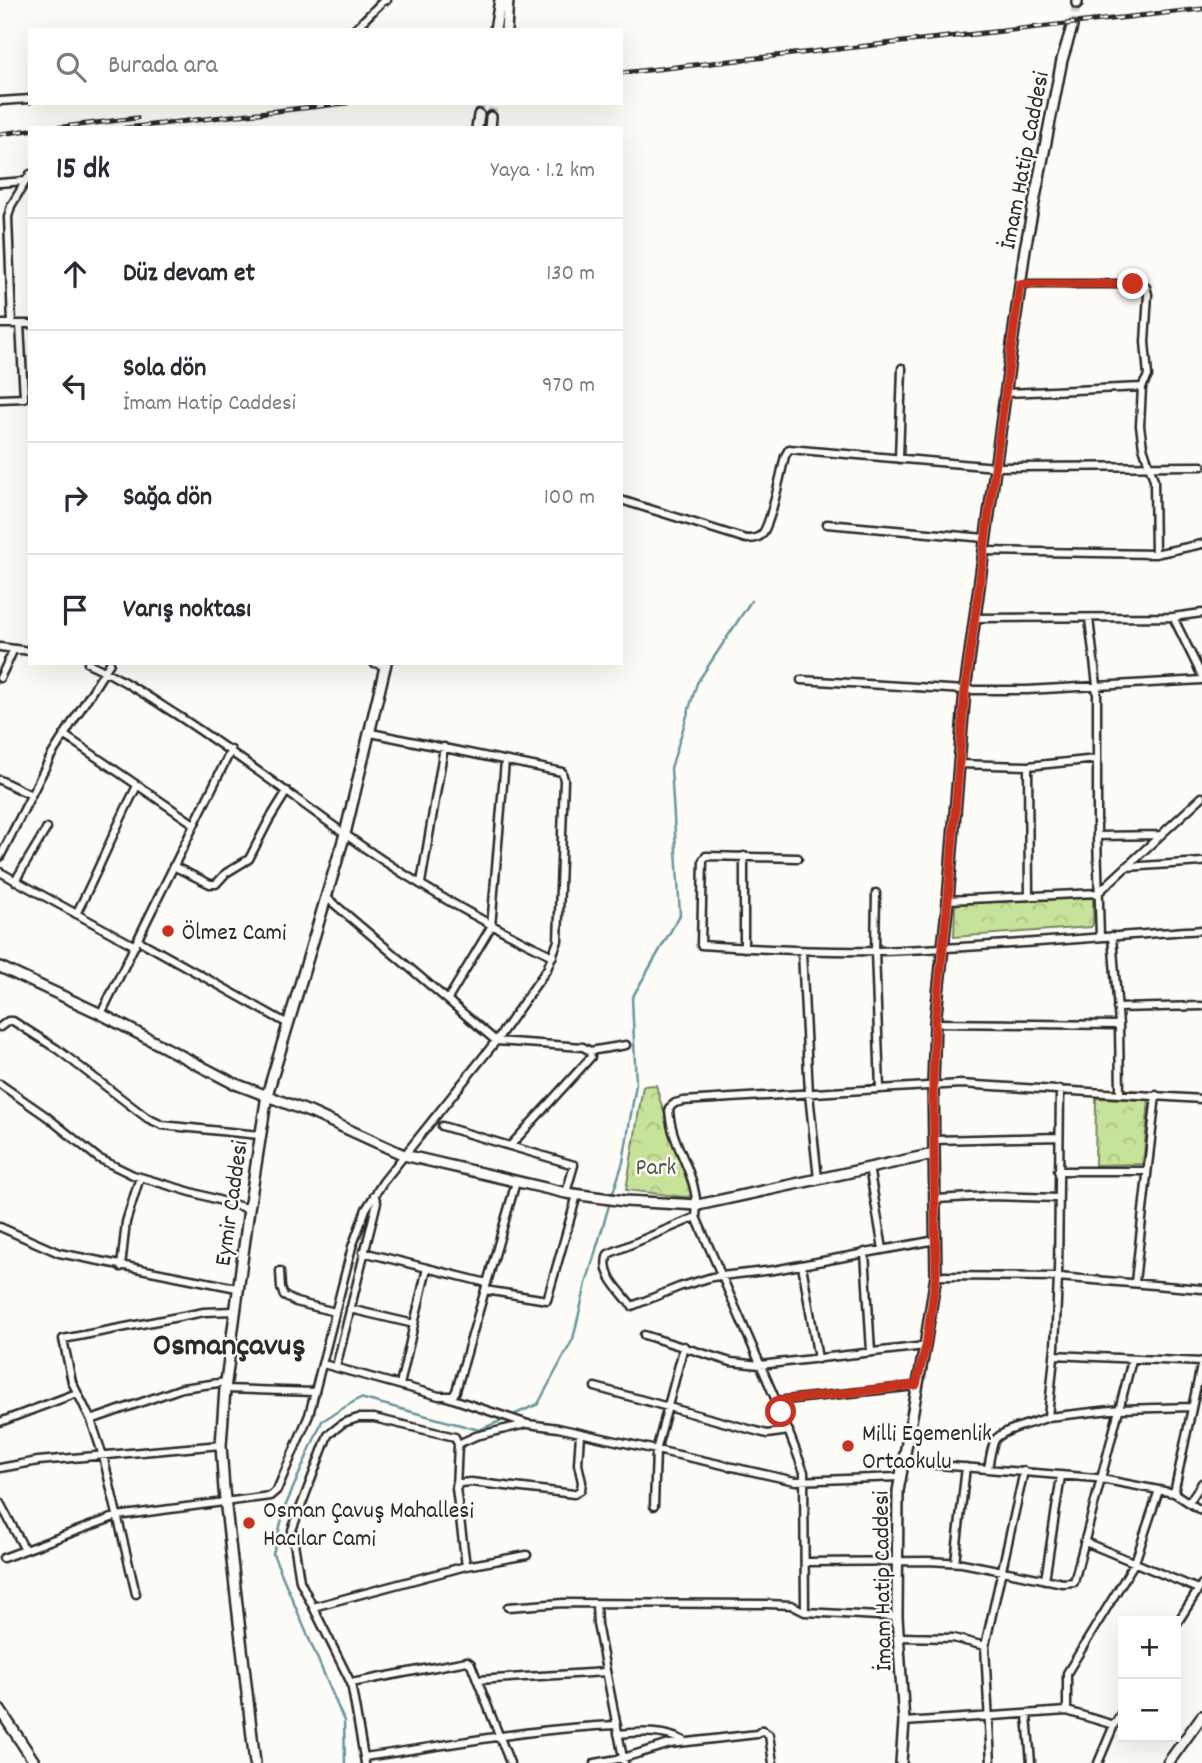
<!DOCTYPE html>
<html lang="tr">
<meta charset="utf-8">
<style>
body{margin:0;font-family:Dekko,sans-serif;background:#f7f7f7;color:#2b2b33}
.controls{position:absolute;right:21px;bottom:21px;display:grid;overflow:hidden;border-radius:0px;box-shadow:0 7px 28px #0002}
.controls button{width:63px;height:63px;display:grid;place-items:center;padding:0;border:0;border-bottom:2px solid #e1e1e2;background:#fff;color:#2b2b33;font:35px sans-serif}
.stop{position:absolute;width:21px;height:21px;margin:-16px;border:5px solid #c8321e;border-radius:50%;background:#fff}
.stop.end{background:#c8321e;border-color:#fff;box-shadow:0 2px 7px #0008}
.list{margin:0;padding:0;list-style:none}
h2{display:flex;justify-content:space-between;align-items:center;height:91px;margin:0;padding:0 28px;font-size:30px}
h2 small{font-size:23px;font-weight:400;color:#7c7c81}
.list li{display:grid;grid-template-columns:46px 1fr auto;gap:21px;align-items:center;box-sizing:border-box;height:112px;padding:0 28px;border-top:2px solid #e1e1e2}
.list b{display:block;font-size:26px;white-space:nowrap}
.list p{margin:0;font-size:23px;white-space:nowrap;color:#7c7c81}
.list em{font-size:23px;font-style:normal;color:#7c7c81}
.icon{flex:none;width:38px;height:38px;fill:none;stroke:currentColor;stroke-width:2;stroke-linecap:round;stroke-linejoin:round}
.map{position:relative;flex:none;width:1202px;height:1763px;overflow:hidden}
.search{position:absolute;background:#fff;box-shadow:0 7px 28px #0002;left:28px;top:28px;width:595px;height:77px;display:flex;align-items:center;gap:18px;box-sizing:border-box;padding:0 24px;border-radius:0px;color:#7c7c81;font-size:26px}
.panel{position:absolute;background:#fff;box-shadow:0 7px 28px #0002;left:28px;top:126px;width:595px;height:539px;border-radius:0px}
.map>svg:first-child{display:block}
.forest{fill:url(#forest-crowns);stroke:#798662;stroke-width:2}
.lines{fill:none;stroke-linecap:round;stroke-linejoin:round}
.stream{stroke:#68989c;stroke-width:2.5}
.secondary-tunnel{stroke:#d3d2ce;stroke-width:9;stroke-dasharray:9 4.5;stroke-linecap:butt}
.street-casing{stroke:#2b2b2b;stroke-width:11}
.secondary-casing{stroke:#2b2b2b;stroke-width:14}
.street{stroke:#fdfcf7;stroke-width:6}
.secondary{stroke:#fdfcf7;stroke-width:9}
.rail-casing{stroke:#2b2b2b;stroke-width:5}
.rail{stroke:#fdfcf7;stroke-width:2.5;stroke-dasharray:8;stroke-linecap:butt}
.route{stroke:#c8321e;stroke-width:9}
.poi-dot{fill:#c8321e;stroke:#fdfcf7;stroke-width:2.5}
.labels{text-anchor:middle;stroke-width:5;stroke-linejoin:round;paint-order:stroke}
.street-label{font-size:24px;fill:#2b2b2b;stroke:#fdfcf7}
.poi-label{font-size:24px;fill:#2b2b2b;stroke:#fdfcf7;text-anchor:start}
.park-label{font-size:24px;fill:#525946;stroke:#fdfcf7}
.district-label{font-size:32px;font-weight:bold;fill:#2b2b2b;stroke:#fdfcf7}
</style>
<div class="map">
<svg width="1202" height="1763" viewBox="0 0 1202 1763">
<defs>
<pattern id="forest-crowns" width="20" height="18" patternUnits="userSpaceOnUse" patternTransform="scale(1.75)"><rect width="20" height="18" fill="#c7e299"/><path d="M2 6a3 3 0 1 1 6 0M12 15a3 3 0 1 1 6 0" fill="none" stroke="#abc284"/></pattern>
</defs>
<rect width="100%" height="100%" fill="#fdfcf7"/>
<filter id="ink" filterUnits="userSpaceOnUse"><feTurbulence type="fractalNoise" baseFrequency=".0143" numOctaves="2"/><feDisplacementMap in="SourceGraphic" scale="14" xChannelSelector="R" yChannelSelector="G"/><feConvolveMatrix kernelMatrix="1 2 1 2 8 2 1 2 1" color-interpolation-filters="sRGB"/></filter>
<g filter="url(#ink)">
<path class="forest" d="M1090,897l3,2v25l-2,3 -137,10 1,-30 2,-3z
M656,1085l4,15 32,96 -7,1 -59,-7 17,-104z
M1096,1098l53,2 -6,64 -48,1z"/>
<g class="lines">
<path class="stream" d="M612,1196l11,-34 13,-78 -4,-86 48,-83 -9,-147 26,-85 54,-82
M511,1416l27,-12 35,-65 13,-55 24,-82
M345,1763l-1,-42 -71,-167 12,-47 37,-86 38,-23 119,32 26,-11"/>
<path class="secondary-tunnel" d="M1072,27l5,-24
M479,115l2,-12
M491,117l3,-14"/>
<defs>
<path id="street" d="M354,30l29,-29 4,-1
M0,101l30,-2
M0,183l25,-2
M1020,284h113l13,3 2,7 -3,48 3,34 -6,11 -2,39 3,21 11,33 1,74
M0,324h30
M12,324l-4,-107 3,-11 19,-32
M1006,393l136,-6
M0,399l24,-1 -4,-74
M899,459l3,-91
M621,500l125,39c5,0 12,0 16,-5 9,-10 19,-62 23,-78l4,-7 207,18 206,-1
M827,524l158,14
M983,551l172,3 47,-10
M1173,617l29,59
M974,618l199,-1 29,-4
M1089,619l8,66v151l3,101
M0,647l30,4
M88,663c33,15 62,35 92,54 56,37 108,76 162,115 66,48 138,89 211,124
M374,663l11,3
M0,678l14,-29
M801,680l164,10h62l175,-10
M64,735l130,89
M958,764l70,2 69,-7
M1028,766l1,130
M0,780l31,15
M1097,836l64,-1
M0,857l51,-101 59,-93
M798,858l-92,-2 -3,4 -2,85c59,4 117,7 176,6 108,-3 217,-14 325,-21
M173,866l37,18h6l10,-11 23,-14 20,-39 18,-29
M1126,867l76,-5
M0,872l135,74
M15,881l32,-53
M421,883l23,-136
M876,893l-1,58 5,138
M326,897l170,144 87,6 7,4 1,6 -80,88
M948,900l150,-7 104,-96
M76,914c22,-42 39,-86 61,-128
M1112,936l7,89 1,68
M138,940l150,84
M744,948v-92
M802,951l7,143 9,85
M448,999l43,-72 14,-166
M1117,1008l85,-2
M101,1014l130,-264
M935,1023l184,2
M0,1027l8,-6h5l44,28 90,69 15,7 97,10
M590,1051l36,-6
M0,1084l46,32 52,42 35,17 116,34
M442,1126l132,39 -8,28
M934,1140l125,-3
M869,1167l14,82
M1058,1171h89
M936,1199l54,-3 68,2
M696,1217l-88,37c-8,20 13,37 24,52l47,-19 33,-10 62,-7 162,-30
M0,1227l59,26 178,35
M363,1252l124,31
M865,1252l6,100
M802,1265l16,94
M121,1267l5,-45 14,-45
M280,1271l1,17 3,8 12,6 39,10
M936,1276l122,1 144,12
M1135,1282l21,-187
M485,1290l62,10 30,-105
M350,1309l64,15
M644,1335l87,27 29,3 165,-19
M1054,1355l148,7
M323,1364l116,32h14l3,-5 60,-209
M336,1367l41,-165 -3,-7
M400,1385l27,-117
M595,1387l172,47 22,-3
M225,1389l89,3
M447,1397l81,27 30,4 237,53 103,-4
M776,1401l140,-15
M1048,1417l72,-8 72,-2
M91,1420l91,-32 44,-6
M0,1422l77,-29
M902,1462l194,16 78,15 28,18
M0,1468l38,-7 183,-16
M988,1468c2,-8 3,-21 7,-28 7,-11 41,-17 53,-23l7,-70 3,-70 2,-188
M456,1488l2,-44 18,-8 50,-12
M1174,1493l28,-132
M1189,1502l13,-19
M0,1503l25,47
M654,1506l2,-55 28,-105
M1085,1542l113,47
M3,1558l114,-42 153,-20 7,-6 32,-75 43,-168 14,-38 17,-27 113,-141 51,-72 11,-28 6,-161 -2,-8 -191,-39
M805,1562l123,-1 34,2 101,20 11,-1 58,-222
M955,1562l11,-95
M466,1566l-10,-78 4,-5 11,-1 103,12 7,-4 1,-8 -4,-18 2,-30
M1045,1580l16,-104
M136,1594l-33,-138 -12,-36 -19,-38 -9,-43 141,-27 31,-1
M596,1604l1,20 27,139
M313,1607l153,-41 61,-11
M508,1607l55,-4 205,1 23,1 14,7 92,5
M805,1612l-1,-140 -23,-60 -85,-195c5,-42 -26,-69 -27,-109l6,-5 8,-2 277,-17 242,15
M1176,1625l26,-41
M899,1637l54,1 32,8
M477,1680l129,-8
M351,1683l116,-22 4,3 39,99
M1067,1711v-38l68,-111 24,-72
M1027,1715l4,48
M904,1722l163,-11 47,14
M618,1734c23,-2 45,-4 66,7
M365,1757c84,-12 168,-29 252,-32
M365,1763l-14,-80 -51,-102 -8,-51 36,-95 15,-12 15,-5h16l81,19 3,7
M595,1763l28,-5 47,-14 87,-10 5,-4 7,5 4,28
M991,1763l-6,-117 39,-175
M1098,1763l16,-38 9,-15"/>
<path id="secondary" d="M1077,3v-3
M495,30l5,-30
M506,30l2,-30
M477,128l2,-13
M490,128l1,-11
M0,967l101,47 132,69 79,30 92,42 162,38 59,8 73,4 236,-51
M0,1710l35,53
M255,1763l-31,-273 -3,-45 4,-56 24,-180 18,-114 78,-261 41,-171
M901,1763l3,-41 -7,-105 1,-126 27,-145 11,-70 -3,-192 2,-61 13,-123 17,-210 60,-441 37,-189 10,-33
M1168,1763l34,-47"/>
</defs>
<use href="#street" class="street-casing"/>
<use href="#secondary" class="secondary-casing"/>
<use href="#street" class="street"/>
<use href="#secondary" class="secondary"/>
<defs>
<path id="rail" d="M621,73l581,-64
M54,128l83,-10
M125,128l222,-25
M0,134l30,-4"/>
</defs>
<use href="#rail" class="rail-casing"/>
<use href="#rail" class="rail"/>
</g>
</g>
<g class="lines" filter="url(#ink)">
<path class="route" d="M781,1412l-5,-11 140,-16 10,-39 10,-70 -3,-192 2,-61 13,-123 17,-210 55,-406h113"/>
</g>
<g class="poi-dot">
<circle cx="168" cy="931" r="7"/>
<circle cx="848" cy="1446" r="7"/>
<circle cx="249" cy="1523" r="7"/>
</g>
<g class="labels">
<g class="street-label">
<text transform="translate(1023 160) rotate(-79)" y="8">İmam Hatip Caddesi</text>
<text transform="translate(230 1203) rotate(-82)" y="8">Eymir Caddesi</text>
<text transform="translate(881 1581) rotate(-91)" y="8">İmam Hatip Caddesi</text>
</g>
<g class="poi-label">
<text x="182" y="939">Ölmez Cami</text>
<text x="862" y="1440">Milli Egemenlik<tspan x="862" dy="28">Ortaokulu</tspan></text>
<text x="263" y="1517">Osman Çavuş Mahallesi<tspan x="263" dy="28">Hacılar Cami</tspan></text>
</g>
<g class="park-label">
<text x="656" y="1174">Park</text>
</g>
<g class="district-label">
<text x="229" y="1354">Osmançavuş</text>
</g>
</g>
</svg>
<div class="controls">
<button>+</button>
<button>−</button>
</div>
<div class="stop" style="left:781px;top:1412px"></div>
<div class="stop end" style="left:1133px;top:284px"></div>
<div class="search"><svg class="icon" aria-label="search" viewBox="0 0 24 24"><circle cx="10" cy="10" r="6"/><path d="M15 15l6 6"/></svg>Burada ara</div>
<section class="panel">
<h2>15 dk<small>Yaya · 1.2 km</small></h2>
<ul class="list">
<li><svg class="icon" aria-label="ahead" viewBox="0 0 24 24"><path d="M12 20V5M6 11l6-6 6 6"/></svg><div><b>Düz devam et</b></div><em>130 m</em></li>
<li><svg class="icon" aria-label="left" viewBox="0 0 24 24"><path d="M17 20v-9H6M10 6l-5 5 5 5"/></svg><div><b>Sola dön</b><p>İmam Hatip Caddesi</p></div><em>970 m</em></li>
<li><svg class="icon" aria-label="right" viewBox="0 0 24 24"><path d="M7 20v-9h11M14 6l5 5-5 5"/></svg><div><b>Sağa dön</b></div><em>100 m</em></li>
<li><svg class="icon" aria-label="arrive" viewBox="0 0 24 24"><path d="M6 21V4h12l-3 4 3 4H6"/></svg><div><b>Varış noktası</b></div></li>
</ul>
</section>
</div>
